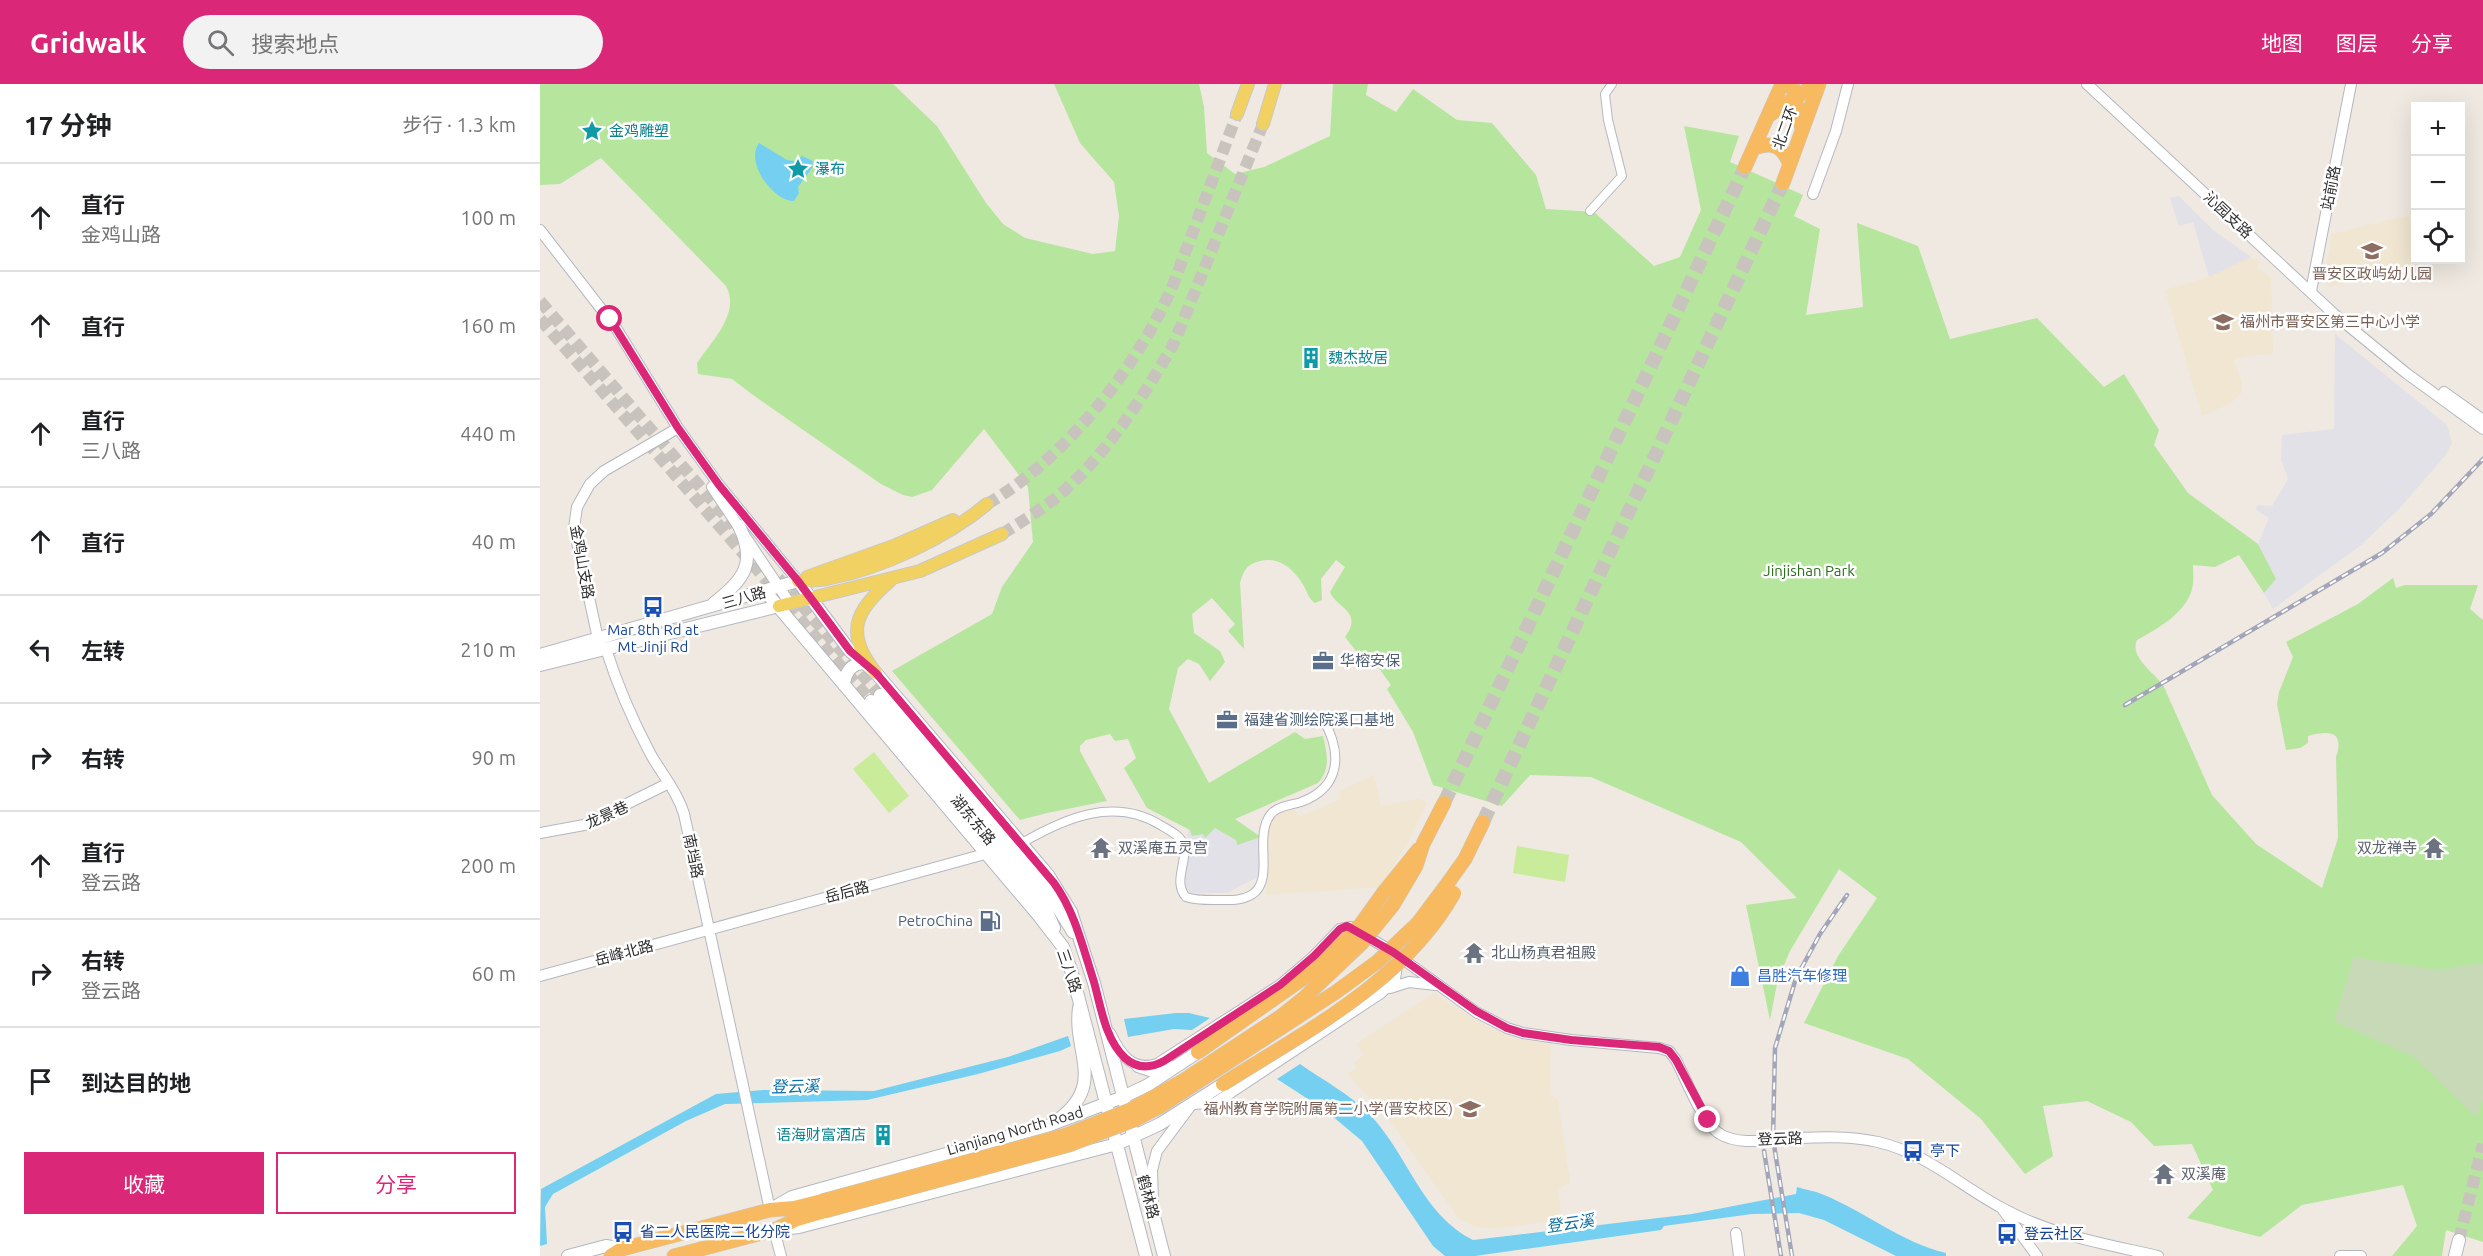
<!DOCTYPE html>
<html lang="zh">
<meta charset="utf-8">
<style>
body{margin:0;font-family:Ubuntu,"Noto Sans SC",sans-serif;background:#f2f2f2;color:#202124}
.controls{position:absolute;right:18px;top:18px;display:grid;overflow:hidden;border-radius:0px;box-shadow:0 6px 24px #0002}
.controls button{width:54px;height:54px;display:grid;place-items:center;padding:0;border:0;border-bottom:2px solid #e0e0e0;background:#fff;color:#202124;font:30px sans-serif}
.stop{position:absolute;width:18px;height:18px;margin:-14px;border:4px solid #db2777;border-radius:50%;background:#fff}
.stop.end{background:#db2777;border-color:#fff;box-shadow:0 2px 6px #0008}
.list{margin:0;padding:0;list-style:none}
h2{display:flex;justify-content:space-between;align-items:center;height:78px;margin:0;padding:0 24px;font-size:26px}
h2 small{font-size:20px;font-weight:400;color:#757577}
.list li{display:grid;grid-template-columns:39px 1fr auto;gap:18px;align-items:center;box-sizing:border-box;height:108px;padding:0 24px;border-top:2px solid #e0e0e0}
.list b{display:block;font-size:22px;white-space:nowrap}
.list p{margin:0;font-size:20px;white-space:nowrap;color:#757577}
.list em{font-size:20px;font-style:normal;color:#757577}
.actions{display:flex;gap:12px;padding:18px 24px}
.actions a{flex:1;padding:14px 0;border:2px solid #db2777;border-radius:0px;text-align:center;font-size:21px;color:#db2777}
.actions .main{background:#db2777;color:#fff}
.icon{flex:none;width:33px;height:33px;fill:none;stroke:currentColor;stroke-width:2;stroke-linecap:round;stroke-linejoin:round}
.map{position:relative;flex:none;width:1943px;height:1172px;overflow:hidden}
header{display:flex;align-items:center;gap:36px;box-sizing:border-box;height:84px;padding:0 30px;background:#db2777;color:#fff}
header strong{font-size:28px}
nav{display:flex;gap:33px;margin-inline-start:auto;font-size:21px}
.search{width:420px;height:54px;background:#f2f2f2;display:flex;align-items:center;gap:15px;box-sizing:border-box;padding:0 21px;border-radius:33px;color:#757577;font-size:22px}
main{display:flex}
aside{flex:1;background:#fff}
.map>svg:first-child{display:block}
.industrial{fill:#e3e1e8}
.education{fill:#f0e6d1}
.green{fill:#b6e59e}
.cemetery{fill:#c8d9b8}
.pitch{fill:#c9ec9a}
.water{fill:#75cff0}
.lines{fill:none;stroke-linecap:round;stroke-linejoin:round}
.secondary-tunnel{stroke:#c8c4bd;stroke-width:12;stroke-dasharray:12 6;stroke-linecap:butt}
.primary-tunnel{stroke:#c8c4bd;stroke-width:12;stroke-dasharray:12 6;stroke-linecap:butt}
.trunk-tunnel{stroke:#c8c4bd;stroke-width:14;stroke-dasharray:14 7;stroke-linecap:butt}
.minor-casing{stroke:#b4b7c1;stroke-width:10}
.tertiary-casing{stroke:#b4b7c1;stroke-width:12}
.secondary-casing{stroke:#b4b7c1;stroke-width:14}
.primary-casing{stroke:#c9c9c9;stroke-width:14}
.trunk-casing{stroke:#c9c9c9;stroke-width:15}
.minor{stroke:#fff;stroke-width:8}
.tertiary{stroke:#fff;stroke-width:10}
.secondary{stroke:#fff;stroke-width:12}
.primary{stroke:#f2d163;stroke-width:12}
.trunk{stroke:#f8ba60;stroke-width:14}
.rail-casing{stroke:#a3a6b8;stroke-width:4.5}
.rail{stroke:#fff;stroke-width:2;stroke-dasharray:7;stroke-linecap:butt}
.trunk-bridge-casing{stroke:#c9c9c9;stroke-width:15;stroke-linecap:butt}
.trunk-bridge{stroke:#f8ba60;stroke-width:14}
.route{stroke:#db2777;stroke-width:8}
.labels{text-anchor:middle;stroke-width:5;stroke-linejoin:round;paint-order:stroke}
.street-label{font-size:15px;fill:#2e2e2e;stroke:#fff}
.culture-label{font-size:15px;fill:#0d838f;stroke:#fff;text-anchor:start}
.education-label{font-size:15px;fill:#785e54;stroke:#fff}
.park-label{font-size:15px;fill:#2c6e1b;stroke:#fff}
.transit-label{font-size:15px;fill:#164399;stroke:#fff;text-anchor:start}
.service-label{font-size:15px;fill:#4e5e75;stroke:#fff;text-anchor:start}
.worship-label{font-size:15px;fill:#5b616d;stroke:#fff;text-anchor:start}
.shop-label{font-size:15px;fill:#366cbe;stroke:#fff;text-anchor:start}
.water-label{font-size:16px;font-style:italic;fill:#0d6fa3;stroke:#fff}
</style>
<header>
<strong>Gridwalk</strong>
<div class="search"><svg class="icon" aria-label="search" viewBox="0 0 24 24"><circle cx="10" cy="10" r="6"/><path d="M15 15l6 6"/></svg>搜索地点</div>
<nav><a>地图</a><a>图层</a><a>分享</a></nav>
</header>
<main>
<aside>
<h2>17 分钟<small>步行 · 1.3 km</small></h2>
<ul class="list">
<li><svg class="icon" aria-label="ahead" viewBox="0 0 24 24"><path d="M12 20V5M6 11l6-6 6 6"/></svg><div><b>直行</b><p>金鸡山路</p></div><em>100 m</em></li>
<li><svg class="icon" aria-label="ahead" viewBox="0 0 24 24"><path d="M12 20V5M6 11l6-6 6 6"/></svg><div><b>直行</b></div><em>160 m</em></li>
<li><svg class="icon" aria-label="ahead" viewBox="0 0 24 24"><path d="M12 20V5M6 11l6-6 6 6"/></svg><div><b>直行</b><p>三八路</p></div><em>440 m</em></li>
<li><svg class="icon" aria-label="ahead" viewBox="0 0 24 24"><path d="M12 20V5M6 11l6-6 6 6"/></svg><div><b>直行</b></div><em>40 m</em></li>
<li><svg class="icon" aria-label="left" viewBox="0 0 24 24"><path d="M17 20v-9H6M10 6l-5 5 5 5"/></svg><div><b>左转</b></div><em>210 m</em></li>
<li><svg class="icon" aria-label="right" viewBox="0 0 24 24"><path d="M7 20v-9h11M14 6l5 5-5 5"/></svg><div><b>右转</b></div><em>90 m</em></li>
<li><svg class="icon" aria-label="ahead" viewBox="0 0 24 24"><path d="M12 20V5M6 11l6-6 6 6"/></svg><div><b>直行</b><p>登云路</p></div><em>200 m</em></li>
<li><svg class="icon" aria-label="right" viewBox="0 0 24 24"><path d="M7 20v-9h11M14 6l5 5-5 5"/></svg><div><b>右转</b><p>登云路</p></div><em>60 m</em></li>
<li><svg class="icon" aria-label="arrive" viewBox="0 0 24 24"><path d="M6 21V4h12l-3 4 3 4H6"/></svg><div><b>到达目的地</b></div></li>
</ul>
<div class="actions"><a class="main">收藏</a><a>分享</a></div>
</aside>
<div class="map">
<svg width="1943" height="1172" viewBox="0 0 1943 1172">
<rect width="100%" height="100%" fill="#efe9e1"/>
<path class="industrial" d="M1639,112l34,34 38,27 -8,7 -34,13 -16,-55 -14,4 -9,-28z
M1795,250l112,91 5,18 -7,13 -47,54 -38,36 -87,63 -9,-16 12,-14 -18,-35 11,-26 -13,-8 1,-5 15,1 16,-27 -7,-20 1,-24 52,-6z
M675,744l22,12 24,-3 -1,36 -4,5 -29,15h-37l-6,-9 4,-55 16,5v3z"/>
<path class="education" d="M1869,131l6,27 1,18h4l1,4 -93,23 -3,-10 7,-43z
M1711,173l9,5 -4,6 15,9 2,77 -28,2 -11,4 8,23v9l-11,11 -29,13 -37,-126 44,-13z
M834,691l7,31 37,-7 9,3 -17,37 -30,48 -114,8 3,-68 5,-11 4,-4 16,-5 5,10 41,-18v-8z
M894,909l54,34 37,13 26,4 -1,51 8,5 12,82 -12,8 4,29 -66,10 -22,-3 -15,-7 -72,-102 -40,-43 10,-6 -4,-5 11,-8 -8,-11z"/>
<path class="green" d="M0,0h353l44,42 49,77 17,21 22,14 68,16 22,-3 4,-35 -5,-34 -34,-39 -26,-59h145l5,23 3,46 28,21 29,-7 66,-31 3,-52h35l-2,11 30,17 17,-23 44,31 35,3 44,52 10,34 48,3 60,54 26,-9 21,-47 -17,-84 55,10 -9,26 73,33 -9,21 26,13 -14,86 57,-8 -6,-84 61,23 32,93 87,-21 67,69 20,-13 35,56 -5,15 34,48 70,51 18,35 -12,14 -25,-38 -24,12 -22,-2c0,8 1,17 -1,24 -6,24 -35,40 -55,51 -8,18 19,33 27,47l48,108 44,49 66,44 16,-50 -2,-81c9,-26 -7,-27 -28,-21v7l-8,5 -14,2 -9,-46 2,-12 14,-35 -7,-15 72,-38 35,-26 3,10 9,-3h73l-8,24 13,11v622l-37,-12 -4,26h-50l25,-30 -14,-41 -101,20 -42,32 -73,-19 26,-28 -21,-46 -38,2 -23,-24 -44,-21 -44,5 10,50 -28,18 -44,-55 -73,-60 -104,-36 34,-67 39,-58 -38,-29 -49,82 -12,28 -8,41 -24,-115 51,-7 -56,-56 -150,-65 -61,-2 -28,31 -69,-21 -20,-53 -26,-43 4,-4 -20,-28 -7,4 -19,-24c19,-26 -9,-29 -15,-45l15,-25 -9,-7 -15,19 1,21 -7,3c-6,-4 -7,-9 -10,-15 -9,-17 -25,-32 -45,-27 -13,3 -17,10 -20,22l4,66 -16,-18 7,-7 -23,-26 -20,16 2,19 26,18 5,11 -15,19 -11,-17 -11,-5 -10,9 -9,41 40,74 86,-51 10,7 18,-3c4,17 8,33 -5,47l-83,36 26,18 -24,8 -1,-5 -21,-12 -10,10 -2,-4 -11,2 -2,-6 -43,-22 -23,-40 12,-10 -8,-19 -13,2 -5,-7 -24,6 -6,6v5l27,50 -60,12 -27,7 -128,-149 100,-57 10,-27 31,-45 -5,-55 -44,-58 -52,61 -20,7 -9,-2 -22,-11 -128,-89 -21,-16 -34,-5 -1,-11c14,-21 44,-50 29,-77l-125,-128 -41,26 -20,1z"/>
<path class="cemetery" d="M1814,873l83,13 46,-7v138l-7,16 -62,-60 -80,-36z"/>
<path class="pitch" d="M334,668l35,44 -20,17 -36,-44z
M977,762l52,9 -4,27 -52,-9z"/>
<path class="water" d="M219,59l28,17 8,1 7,-5 11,5 -1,7 -14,19 1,6 -5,8c-19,1 -50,-38 -35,-58z
M636,929h13l21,5 -18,12 -18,-1 -46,8 -4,-18z
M528,952l3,10 -11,5 -82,23 -111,26 -142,4 -39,17 -133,73 -8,13 2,37 -7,2 1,-57 175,-95 47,-4 111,1 134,-34z
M760,980c24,17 50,30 71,52 37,39 51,99 102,124l219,-26 104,-20 1,-7c9,3 19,4 27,8 42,17 76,47 122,58v3h-50l-72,-36 -25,-7 -47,1 -88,12 -3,4 -186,26h-30l-12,-10 -71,-105 -37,-31 -48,-31z"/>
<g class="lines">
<path class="secondary-tunnel" d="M0,217l194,225
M0,235l331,382
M238,494l102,117
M1919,1156l24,-96"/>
<path class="primary-tunnel" d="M447,420c78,-45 150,-136 186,-219l64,-171
M462,450c16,-10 32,-20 47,-31 51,-38 94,-105 125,-160l89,-219"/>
<path class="trunk-tunnel" d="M904,719l301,-636
M943,738l300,-639"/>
<defs>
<path id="minor" d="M1050,127l32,-35 -14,-56 -3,-26 7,-10
M482,759c43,-25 93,-47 140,-17 7,4 17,9 21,17 6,18 -11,38 3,54 11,4 26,3 37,3 67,3 25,-58 48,-86 6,-8 21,-9 30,-12 41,-15 41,-50 22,-83"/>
<path id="tertiary" d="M1547,0l247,230 72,59 77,56
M1273,110l23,-63 12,-47
M0,146l76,98 62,100 41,57 79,96
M1771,207l40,-207
M1904,308l39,28
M172,403l77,115
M58,555l-24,-111 3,-21 13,-23 14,-13 74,-43
M66,565c11,35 26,70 44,104 11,20 27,38 34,61l86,396
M0,749l44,-8 85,-42
M0,892l445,-122
M850,904l19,-6 27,3
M570,949c10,21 22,39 47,31l123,-79 34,-29 26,-27 11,-2 42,25 83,60 31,16 16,5 48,7 88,8 10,3 7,9c10,19 27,64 44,74 21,13 54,4 77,4 27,-1 54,-2 81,4 50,12 81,43 124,66 48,27 104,36 156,48
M613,1118l-1,-32 5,-19 35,-47 23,-1 166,-110 14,-14 3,-21
M1463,1126l34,46
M234,1146l7,26
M1196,1149l3,23
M1800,1172h21"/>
<path id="secondary" d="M225,507l274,325 24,31 9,26 74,283
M174,519c30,-23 43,-40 25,-77
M0,571l258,-74 52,70 26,22 172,202 23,37 23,71 70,273
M0,581l239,-59
M304,601c1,-13 8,-22 21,-22
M340,611l153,178 18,23 22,36
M331,617l161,189 14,20 8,18
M598,982l12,4 20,-3
M519,1035c47,-35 14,-67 20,-111
M231,1125l21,-12 258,-72 73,-28 25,-12 50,-33
M241,1145l18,-2 318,-83 43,-20 63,-40
M28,1172l38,-10 16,3
M1915,1172l4,-16"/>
<path id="primary" d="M697,30l11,-30
M723,40l12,-40
M267,493l89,-32 57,-25
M258,497c11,0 22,0 33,-3 51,-10 115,-40 156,-74
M239,522l141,-35 82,-37
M336,589c-32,-40 -21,-62 14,-92"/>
<path id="trunk" d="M1252,0l10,45
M1228,32l48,-32
M1214,64c19,-7 28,-2 36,16
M1205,83l37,-83
M1243,99l36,-99
M905,803l20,-28 18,-37
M844,808l34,-42
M853,821l23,-39 7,-22 21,-41
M71,1172l11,-7 148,-39 24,-2 28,-7
M134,1172l100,-26 23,-11 28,-8"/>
</defs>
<use href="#minor" class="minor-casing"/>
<use href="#tertiary" class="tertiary-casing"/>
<use href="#secondary" class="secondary-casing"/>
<use href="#primary" class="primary-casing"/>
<use href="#trunk" class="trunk-casing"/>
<use href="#minor" class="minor"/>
<use href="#tertiary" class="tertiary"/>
<use href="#secondary" class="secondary"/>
<use href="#primary" class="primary"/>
<use href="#trunk" class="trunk"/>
<defs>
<path id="rail" d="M1585,621l257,-152 49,-39 52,-55
M1224,1067l17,105
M1252,1172l-19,-117 2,-91 21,-70 24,-44 27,-39"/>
</defs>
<use href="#rail" class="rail-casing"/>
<use href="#rail" class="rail"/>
<defs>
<path id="trunk-bridge" d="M658,968l117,-82 46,-46 23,-32
M683,1000c83,-53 181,-102 231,-191
M282,1117l244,-66 64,-25 51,-28 99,-65 25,-20 57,-54 31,-38
M285,1127l244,-66 65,-25 27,-14 175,-114 41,-30 41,-39 27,-36"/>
</defs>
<use href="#trunk-bridge" class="trunk-bridge-casing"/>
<use href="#trunk-bridge" class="trunk-bridge"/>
</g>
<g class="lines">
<path class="route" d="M70,235l68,109 41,57 79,96 52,70 26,22 178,210c21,29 29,65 40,99 7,25 11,57 31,76 12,11 26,10 39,3l116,-76 34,-29 26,-27 7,-3 46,26 83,59 31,17 16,5 48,7 88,7 10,4 7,9 32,60"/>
</g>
<defs>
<symbol id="sight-bare" viewBox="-9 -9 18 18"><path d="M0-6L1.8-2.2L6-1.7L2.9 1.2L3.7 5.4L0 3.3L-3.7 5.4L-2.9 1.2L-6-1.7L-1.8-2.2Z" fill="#0f9aa8" stroke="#fff" stroke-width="2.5" paint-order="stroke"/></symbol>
<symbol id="school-bare" viewBox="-9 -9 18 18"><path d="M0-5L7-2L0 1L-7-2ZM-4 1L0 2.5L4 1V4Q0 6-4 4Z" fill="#8d6e63" stroke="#fff" stroke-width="2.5" paint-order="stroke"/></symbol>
<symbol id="building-bare" viewBox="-9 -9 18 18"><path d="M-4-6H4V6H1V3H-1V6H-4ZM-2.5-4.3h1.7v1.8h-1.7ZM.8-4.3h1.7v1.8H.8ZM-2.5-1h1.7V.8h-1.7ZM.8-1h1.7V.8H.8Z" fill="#0f9aa8" stroke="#fff" stroke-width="2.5" paint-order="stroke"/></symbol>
<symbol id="bus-bare" viewBox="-9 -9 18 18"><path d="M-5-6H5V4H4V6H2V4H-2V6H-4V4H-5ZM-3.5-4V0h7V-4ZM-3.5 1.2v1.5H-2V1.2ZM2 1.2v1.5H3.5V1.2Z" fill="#1a4fb4" stroke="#fff" stroke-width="2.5" paint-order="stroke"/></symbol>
<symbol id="office-bare" viewBox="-9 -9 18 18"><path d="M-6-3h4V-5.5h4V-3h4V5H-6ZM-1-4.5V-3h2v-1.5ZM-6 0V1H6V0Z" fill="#5c6f8a" stroke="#fff" stroke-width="2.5" paint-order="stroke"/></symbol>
<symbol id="temple-bare" viewBox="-9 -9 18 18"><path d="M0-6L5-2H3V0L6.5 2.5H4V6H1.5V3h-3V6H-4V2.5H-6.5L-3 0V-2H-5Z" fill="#6b7280" stroke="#fff" stroke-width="2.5" paint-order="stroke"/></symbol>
<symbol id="fuel-bare" viewBox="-9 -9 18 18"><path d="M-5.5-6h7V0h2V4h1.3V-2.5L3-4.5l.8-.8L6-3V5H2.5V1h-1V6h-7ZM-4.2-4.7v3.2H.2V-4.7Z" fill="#5c6f8a" stroke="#fff" stroke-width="2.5" paint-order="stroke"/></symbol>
<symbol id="shop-bare" viewBox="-9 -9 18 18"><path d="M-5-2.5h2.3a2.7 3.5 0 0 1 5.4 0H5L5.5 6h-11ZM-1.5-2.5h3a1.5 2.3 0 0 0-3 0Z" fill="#3f7fe0" stroke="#fff" stroke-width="2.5" paint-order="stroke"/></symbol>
</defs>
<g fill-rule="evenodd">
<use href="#sight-bare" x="37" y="32" width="30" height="30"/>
<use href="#sight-bare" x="243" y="70" width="30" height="30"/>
<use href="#school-bare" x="1817" y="152" width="30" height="30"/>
<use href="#school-bare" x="1668" y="223" width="30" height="30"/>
<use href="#building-bare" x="756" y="259" width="30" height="30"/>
<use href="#bus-bare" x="98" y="508" width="30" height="30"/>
<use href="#office-bare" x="768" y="562" width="30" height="30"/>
<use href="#office-bare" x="672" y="621" width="30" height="30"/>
<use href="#temple-bare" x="546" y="749" width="30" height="30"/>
<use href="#temple-bare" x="1879" y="749" width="30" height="30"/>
<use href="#fuel-bare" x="435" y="822" width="30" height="30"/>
<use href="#temple-bare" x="919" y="854" width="30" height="30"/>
<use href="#shop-bare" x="1185" y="877" width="30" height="30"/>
<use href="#school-bare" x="915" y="1010" width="30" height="30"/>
<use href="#building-bare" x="328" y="1036" width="30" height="30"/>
<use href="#bus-bare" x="1358" y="1052" width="30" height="30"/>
<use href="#temple-bare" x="1609" y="1075" width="30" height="30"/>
<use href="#bus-bare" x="68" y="1133" width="30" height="30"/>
<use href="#bus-bare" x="1452" y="1135" width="30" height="30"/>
</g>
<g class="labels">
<g class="street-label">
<text transform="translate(1245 44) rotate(-70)" y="5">北二环</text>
<text transform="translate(1791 104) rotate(-79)" y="5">站前路</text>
<text transform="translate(1688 131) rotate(43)" y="5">沁园支路</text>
<text transform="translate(42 478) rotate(80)" y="5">金鸡山支路</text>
<text transform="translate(204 514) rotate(-16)" y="5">三八路</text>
<text transform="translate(67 731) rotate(-24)" y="5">龙景巷</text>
<text transform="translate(433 736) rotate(50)" y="5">湖东东路</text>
<text transform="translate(153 772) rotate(78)" y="5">南垱路</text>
<text transform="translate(307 808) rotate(-15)" y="5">岳后路</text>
<text transform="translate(84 869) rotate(-15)" y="5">岳峰北路</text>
<text transform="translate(529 887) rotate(71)" y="5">三八路</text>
<text transform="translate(475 1047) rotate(-16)" y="5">Lianjiang North Road</text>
<text transform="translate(1240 1055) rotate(-2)" y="5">登云路</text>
<text transform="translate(608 1113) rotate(75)" y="5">鹤林路</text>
</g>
<g class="culture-label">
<text x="69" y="52">金鸡雕塑</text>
<text x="275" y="90">瀑布</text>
<text x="788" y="279">魏杰故居</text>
<text x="326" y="1056" text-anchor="end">语海财富酒店</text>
</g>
<g class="education-label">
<text x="1832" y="195">晋安区政屿幼儿园</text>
<text x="1700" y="243" text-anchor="start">福州市晋安区第三中心小学</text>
<text x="913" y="1030" text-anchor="end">福州教育学院附属第二小学(晋安校区)</text>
</g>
<g class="park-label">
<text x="1269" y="492">Jinjishan Park</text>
</g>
<g class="transit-label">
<text x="113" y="551" text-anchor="middle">Mar 8th Rd at<tspan x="113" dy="17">Mt Jinji Rd</tspan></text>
<text x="1390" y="1072">亭下</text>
<text x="100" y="1153">省二人民医院二化分院</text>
<text x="1484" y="1155">登云社区</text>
</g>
<g class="service-label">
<text x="800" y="582">华榕安保</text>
<text x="704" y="641">福建省测绘院溪口基地</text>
<text x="433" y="842" text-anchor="end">PetroChina</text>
</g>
<g class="worship-label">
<text x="578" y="769">双溪庵五灵宫</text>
<text x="1877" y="769" text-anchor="end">双龙禅寺</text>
<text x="951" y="874">北山杨真君祖殿</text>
<text x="1641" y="1095">双溪庵</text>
</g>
<g class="shop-label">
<text x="1217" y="897">昌胜汽车修理</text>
</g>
<g class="water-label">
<text transform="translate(255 1002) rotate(-1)" y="6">登云溪</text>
<text transform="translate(1030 1139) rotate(-8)" y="6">登云溪</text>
</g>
</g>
</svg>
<div class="controls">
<button>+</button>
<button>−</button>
<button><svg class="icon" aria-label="locate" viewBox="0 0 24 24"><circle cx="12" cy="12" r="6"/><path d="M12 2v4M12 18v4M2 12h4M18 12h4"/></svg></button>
</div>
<div class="stop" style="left:70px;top:235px"></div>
<div class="stop end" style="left:1168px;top:1036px"></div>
</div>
</main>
